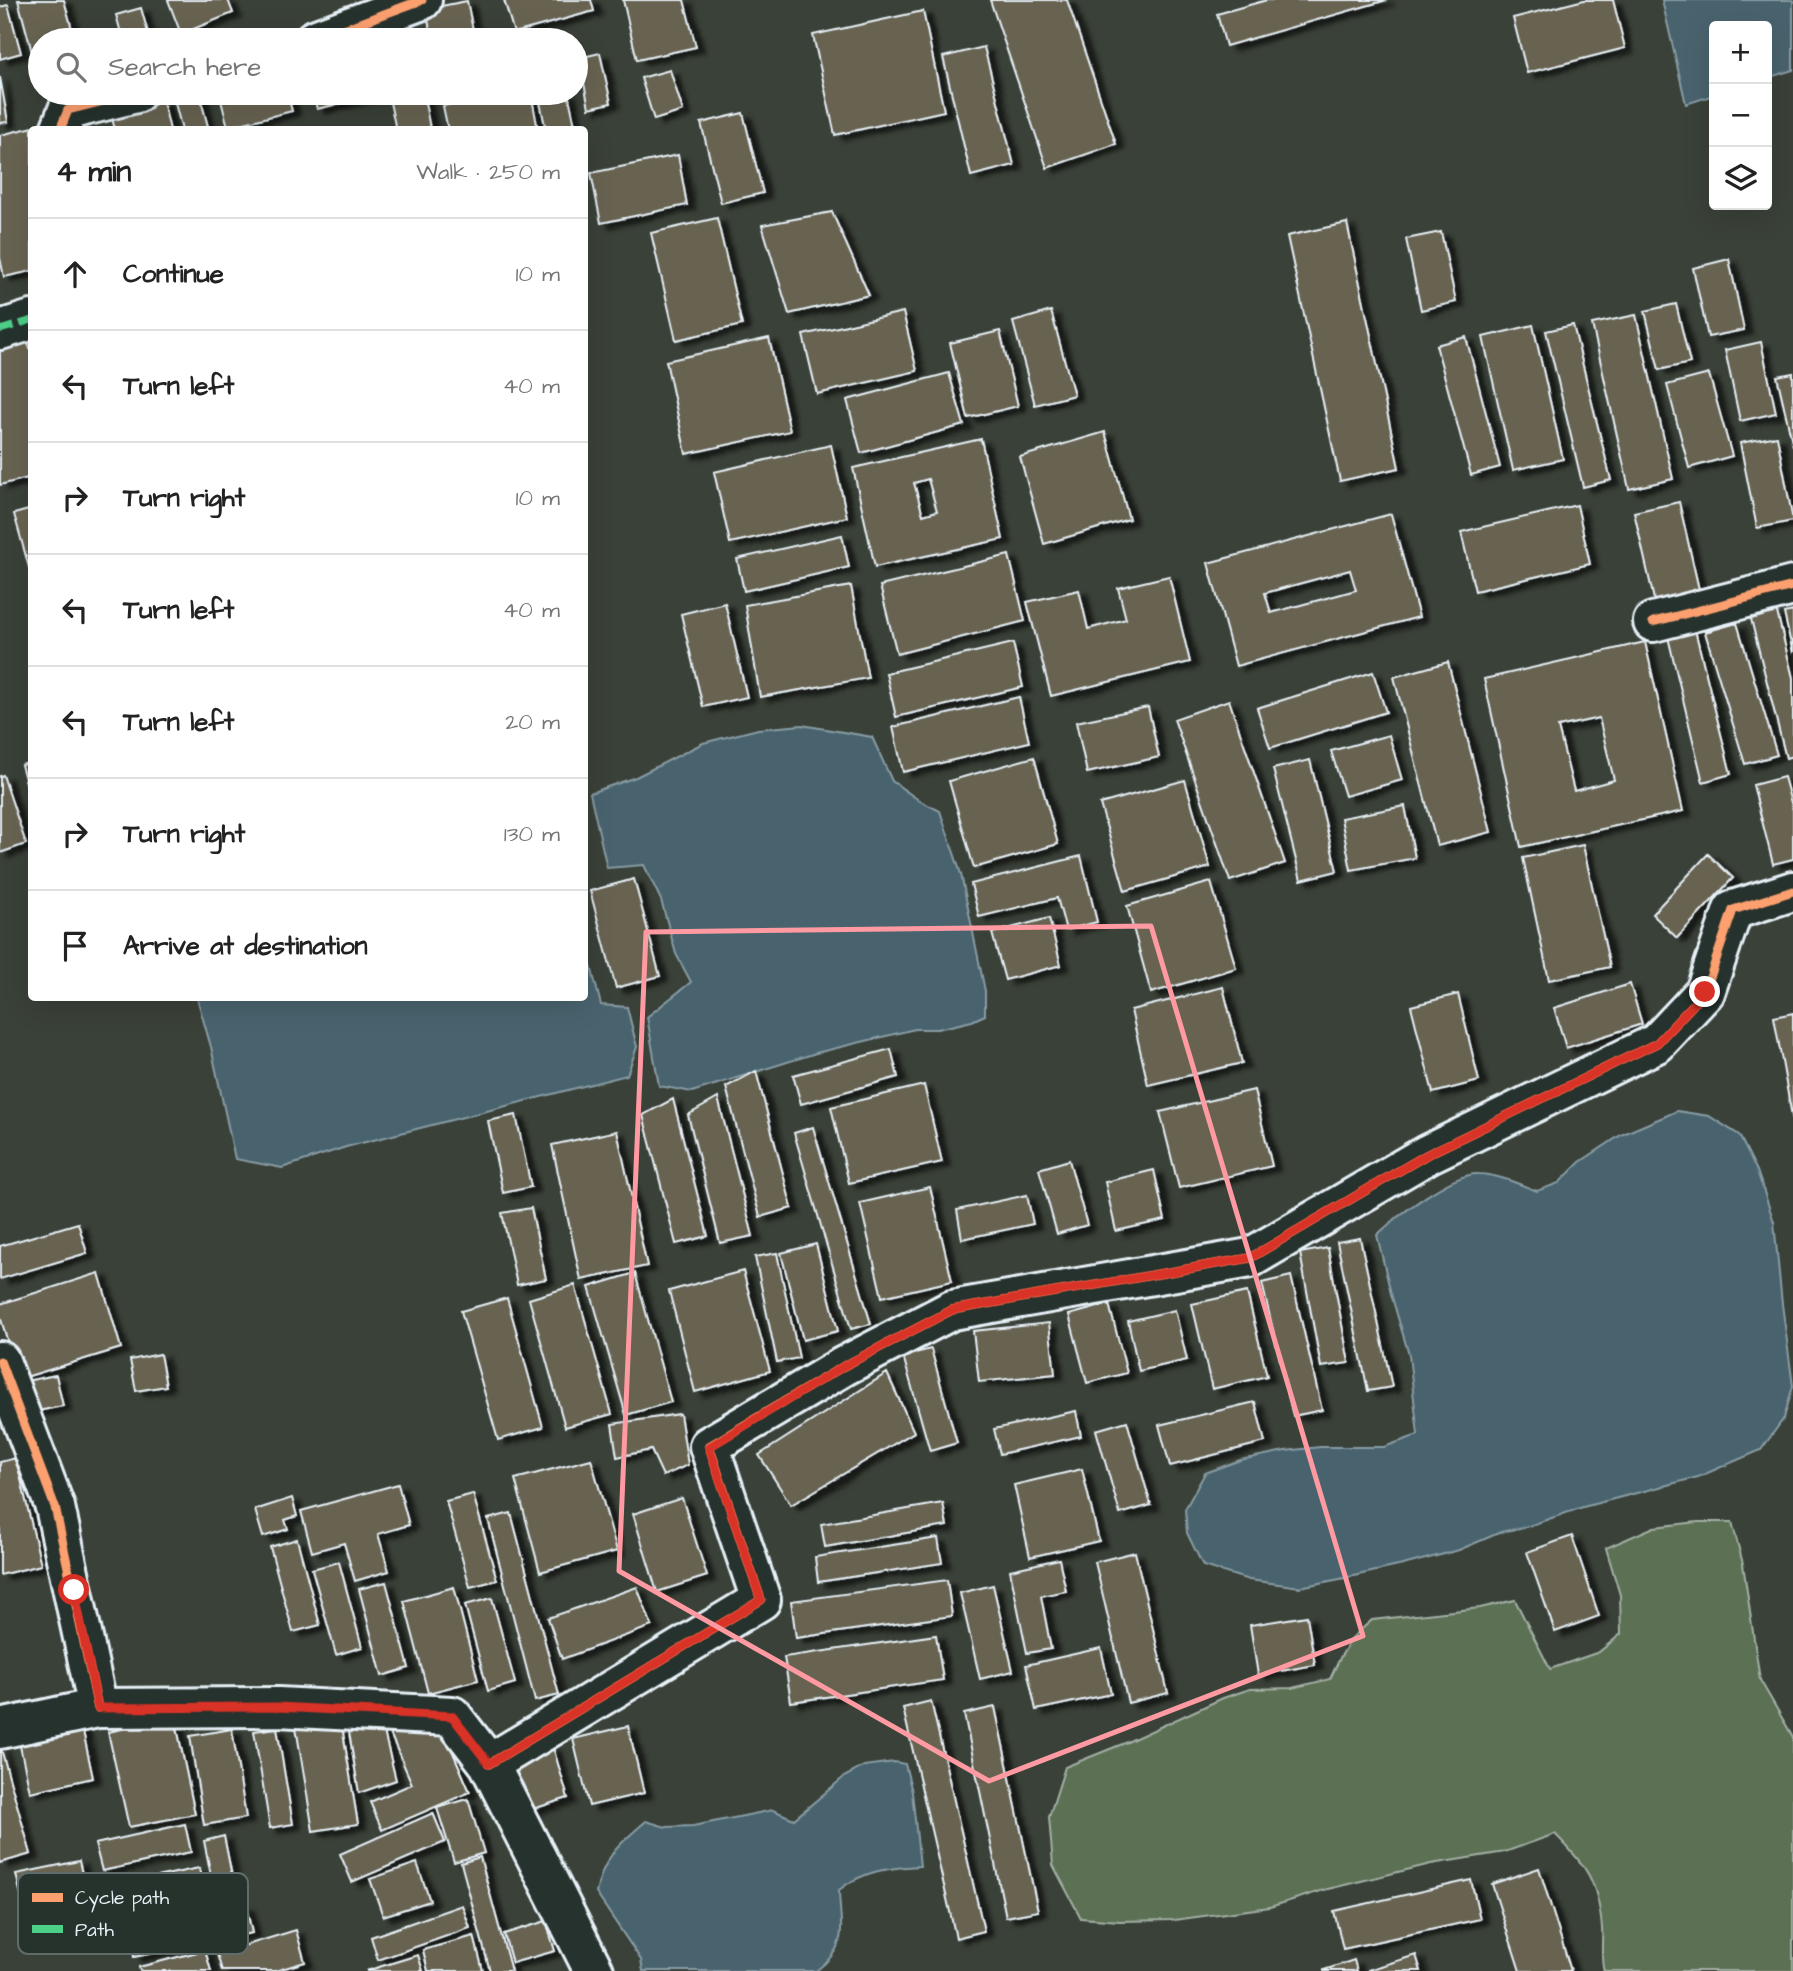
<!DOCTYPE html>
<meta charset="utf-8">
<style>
body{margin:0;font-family:"Architects Daughter",sans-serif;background:#f2f2f2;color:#222}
.controls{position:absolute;right:21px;top:21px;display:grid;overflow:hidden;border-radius:7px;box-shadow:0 7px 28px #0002}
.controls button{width:63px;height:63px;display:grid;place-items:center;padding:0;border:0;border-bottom:2px solid #e0e0e0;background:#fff;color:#222;font:35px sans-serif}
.stop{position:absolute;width:21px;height:21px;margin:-16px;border:5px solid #d93025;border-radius:50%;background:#fff}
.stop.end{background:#d93025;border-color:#fff;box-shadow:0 2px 7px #0008}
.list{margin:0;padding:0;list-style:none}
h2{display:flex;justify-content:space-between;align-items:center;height:91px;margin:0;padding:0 28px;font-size:30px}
h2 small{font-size:23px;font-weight:400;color:#767676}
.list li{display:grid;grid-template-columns:46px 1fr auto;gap:21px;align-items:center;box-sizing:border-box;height:112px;padding:0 28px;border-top:2px solid #e0e0e0}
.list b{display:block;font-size:26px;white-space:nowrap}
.list em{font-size:23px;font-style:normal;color:#767676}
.icon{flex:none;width:38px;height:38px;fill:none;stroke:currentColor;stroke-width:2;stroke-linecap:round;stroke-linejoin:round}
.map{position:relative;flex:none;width:1793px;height:1971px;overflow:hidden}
.search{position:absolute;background:#fff;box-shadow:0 7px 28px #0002;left:28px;top:28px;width:560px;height:77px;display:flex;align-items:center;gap:18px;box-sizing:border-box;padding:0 24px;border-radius:38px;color:#767676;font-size:26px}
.panel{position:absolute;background:#fff;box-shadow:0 7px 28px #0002;left:28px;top:126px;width:560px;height:875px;border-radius:7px}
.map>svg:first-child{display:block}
.green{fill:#5c7053;stroke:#a2b0a6;stroke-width:2}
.water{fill:#48646e;stroke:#889ca5;stroke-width:2}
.building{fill:#686351;stroke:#e8f1f8;stroke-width:2;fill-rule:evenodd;filter:url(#shadow)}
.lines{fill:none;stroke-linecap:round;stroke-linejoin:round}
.minor-casing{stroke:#e8f1f8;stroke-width:44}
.minor{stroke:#26332d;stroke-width:38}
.quiet{stroke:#4dcf88;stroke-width:7;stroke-dasharray:14 7;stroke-linecap:butt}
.cycleway-casing{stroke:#26332d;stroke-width:13}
.cycleway{stroke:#fca06f;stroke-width:9}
.route{stroke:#d93025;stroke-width:9}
.marked{fill:none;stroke:#ff9aa2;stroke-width:5;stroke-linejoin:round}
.key{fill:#26332d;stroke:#606c6a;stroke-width:2}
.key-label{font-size:19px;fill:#e8f1f8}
</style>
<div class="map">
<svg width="1793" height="1971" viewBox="0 0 1793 1971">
<defs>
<filter id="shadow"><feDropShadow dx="8" dy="4.5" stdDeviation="2" flood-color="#0009"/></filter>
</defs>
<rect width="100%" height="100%" fill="#3a4138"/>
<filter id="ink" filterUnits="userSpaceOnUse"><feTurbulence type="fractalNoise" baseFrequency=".0143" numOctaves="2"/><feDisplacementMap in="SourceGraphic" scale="14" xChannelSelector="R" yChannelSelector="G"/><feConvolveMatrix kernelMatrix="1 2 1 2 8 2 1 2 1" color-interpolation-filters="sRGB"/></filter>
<g filter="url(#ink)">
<path class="green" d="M1698,1522h34l11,42 17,116 33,57v234h-189c-4,-14 -1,-29 -2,-43 -4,-46 -15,-62 -47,-94l-50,18 -74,12 -107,26 -54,17 -96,13 -54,1 -39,-3 -28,-53 -4,-48 16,-50 60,-24 98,-45 27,-9 42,-1 38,-9 11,-23 12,-19 19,-17 108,-12 35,-8 35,69 49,-17 22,-18 -1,-39 -14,-47 48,-21z"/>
<path class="water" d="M1662,0h131v70l-26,8v-52h-53v69l-28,9z
M802,725l70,12 20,44 28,20 20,10 21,63 24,117v24l-13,6 -34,8h-23l-99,24 -124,39 -33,-6 -12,-69 44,-35 -15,-28 -15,-54 -17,-35 -37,3 -17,-75 46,-16 67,-34 55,-14z
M585,943l16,62 26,2 10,40 -10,28 -281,72 -64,21 -47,-9 -24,-112 -14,-49h387z
M1677,1111l32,5 30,19 18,36 17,51 8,82 11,82 -9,32 -23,32 -63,27 -115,30 -54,19 -28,6 -42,18 -56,15 -63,14 -40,8 -51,-7 -46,-14 -16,-33 -2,-24 20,-36 35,-13 45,-9 35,-4h64l34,-12 -9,-80 -18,-61 -14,-59c20,-19 76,-63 102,-61 20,1 40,10 58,17l22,-8 21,-21 41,-27z
M894,1762l11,2 7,28 8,74c-31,2 -56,4 -81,24 1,39 11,55 -23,81h-173l-2,-11 -45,-67c7,-36 23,-49 50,-72l20,6 27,-1 80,-16 21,9 50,-42 20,-11z"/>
<path class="building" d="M18,0h46l11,40h-35v42z
M168,0h60l5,13 -52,21z
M504,0h87l3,11 -80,22z
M623,0h61l12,47 -59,13z
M990,0h77l49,144 -69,24z
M1267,0h120l-161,46 -9,-32z
M1584,0h29l12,48 -98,25 -14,-55z
M467,1l8,39h-43l-6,-31z
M8,5l13,48 -21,6v-52z
M141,8l9,32h-27l-7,-25z
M923,11l21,100 -109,24 -22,-100z
M410,33l2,7h-35z
M984,47l30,118 -43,11 -28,-119z
M600,53l11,50 -22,5 -10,-50z
M670,70l13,41 -29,9 -13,-42z
M0,77l8,45 -8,1z
M199,93l10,37h-27l-8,-31z
M219,93h68l5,18 -64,16z
M313,93h61l1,2 -58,14z
M388,93h35l7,35 -34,2z
M508,93h23l7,37h-90l-5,-24z
M538,93h30l8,37h-30z
M163,101l7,29h-55l-4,-16z
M743,113l20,80 -42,10 -20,-80z
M42,125l1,5h-11v141l-28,6 -4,-19v-123z
M678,155l9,50 -86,18 -10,-50z
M832,212l37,83 -80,19 -27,-89z
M717,218l25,107 -66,15 -25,-107z
M1347,223l52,245 -59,13 -53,-245z
M1441,232l15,70 -35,8 -15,-71z
M1729,259l15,71 -36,7 -15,-69z
M1676,304l14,59 -31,7 -14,-59z
M1051,311l23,84 -39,10 -22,-83z
M903,312l14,59 -100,23 -14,-59z
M1636,315l37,164 -44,10 -37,-165z
M1533,325l30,134 -50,11 -30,-133z
M1573,325l38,155 -28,7 -37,-156z
M1000,331l18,75 -50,12 -18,-75z
M1466,337l34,130 -29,8 -35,-130z
M27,338l5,17v122l-32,8v-140z
M769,338l21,93 -104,23 -20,-93z
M1761,342l15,71 -36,8 -15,-71z
M949,373l15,52 -103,28 -14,-53z
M1793,373v73l-16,-70z
M1709,374l23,82 -43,12 -22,-83z
M1105,432l24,87 -85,25 -24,-87z
M1777,436l16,85 -36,7 -17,-85z
M981,439l22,100 -128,28 -22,-99zM928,479l9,32 -14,4 -9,-32z
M831,445l16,72 -117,26 -16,-71z
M1679,502l21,92 -45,10 -21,-92z
M1577,505l13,59 -115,27 -14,-59z
M32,509v69l-18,-64z
M1391,514l28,103 -183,49 -28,-103zM1350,570l6,20 -85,23 -6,-20z
M842,535l7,32 -105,24 -7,-32z
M1009,555l16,66 -128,33 -17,-68z
M1169,576l21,86 -139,34 -24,-94 52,-12 9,39 38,-10 -8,-31z
M851,586l17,92 -108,19 -15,-92z
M725,603l22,94 -44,10 -22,-93z
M1793,611v42l-9,-40z
M1777,612l16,66v78l-7,2 -35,-139z
M1737,623l40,132 -32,9 -40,-132z
M1694,626l37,148 -28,8 -36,-149z
M1645,642l38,169 -162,36 -37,-168zM1599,718l15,62 -40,11 -16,-64z
M1013,643l10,44 -127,30 -10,-44z
M1448,662l43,170 -54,14 -43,-169z
M1373,672l13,40 -116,36 -13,-40z
M1019,697l10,45 -126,30 -10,-45z
M1229,700l56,163 -55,18 -56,-162z
M1148,707l11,50 -72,16 -11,-51z
M1389,735l13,45 -57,16 -14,-45z
M1034,757l24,87 -84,24 -25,-87z
M1310,760l27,111 -36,9 -28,-111z
M32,762v42l-11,-39z
M3,775l23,69 -26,9v-77z
M1784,777l9,33v49l-20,5 -20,-79z
M1185,780l25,87 -85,24 -25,-87z
M1405,806l10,52 -64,12 -10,-52z
M1583,845l27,122 -61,13 -26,-122z
M1708,854l25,24 -56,60 -25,-24z
M1081,856l16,66 -31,8 -9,-32 -78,19 -8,-33z
M634,879l26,97 -44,12 -26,-97z
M1211,882l25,86 -85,25 -24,-87z
M1049,918l12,47 -56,15 -13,-47z
M1630,984l12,40 -76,24 -12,-40z
M1223,987l19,76 -94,22 -17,-75z
M1458,994l21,87 -46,12 -22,-87z
M1793,1013v109l-19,-105z
M891,1049l7,28 -97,27 -8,-29z
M756,1071l36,137 -32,9 -34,-130z
M924,1085l18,77 -93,21 -18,-76z
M1254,1090l18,76 -93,22 -19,-76z
M718,1098l35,138 -33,7 -32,-128z
M673,1099l35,137 -32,8 -33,-129z
M516,1115l15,72 -28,6 -15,-72z
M813,1127l58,197 -20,5 -57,-196z
M617,1131l30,135 -66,14 -29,-135z
M1069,1160l18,65 -30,9 -18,-65z
M1154,1170l11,50 -49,11 -11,-49z
M930,1187l22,94 -70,16 -22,-94z
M1027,1195l6,29 -71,15 -5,-29z
M531,1208l15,71 -29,6 -15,-72z
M78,1223l9,30 -87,26v-33z
M1360,1238l32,149 -24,4 -31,-149z
M816,1244l22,87 -35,9 -22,-87z
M1328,1248l21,115 -28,4 -21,-114z
M777,1253l22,105 -22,4 -22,-105z
M743,1271l27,100 -75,21 -26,-101z
M99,1273l22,75 -102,31 -19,-63v-12z
M635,1273l36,129 -45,13 -37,-128z
M1291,1276l31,134 -29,6 -31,-133z
M575,1285l37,129 -47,13 -36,-128z
M1247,1292l20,84 -55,13 -20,-85z
M507,1298l36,129 -45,13 -37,-129z
M1109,1304l18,69 -40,10 -18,-68z
M1175,1310l12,50 -48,11 -11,-50z
M1049,1323l6,51 -76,8 -6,-51z
M931,1349l26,94 -27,8 -27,-95z
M160,1354l6,32 -30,5 -6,-31z
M887,1373l27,59 -123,73 -32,-50z
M56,1375l7,31 -30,6 -7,-31z
M1255,1402l10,40 -95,24 -11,-41z
M1076,1411l5,25 -81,18 -6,-25z
M680,1414l8,51 -25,11 -12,-26 -34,7 -5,-33z
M1127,1421l24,84 -31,9 -24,-84z
M16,1458l25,107 -41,10v-113z
M591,1459l26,92 -77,21 -25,-93z
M1082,1469l17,72 -69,16 -16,-72z
M398,1484l11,41 -31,9 11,37 -34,10 -11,-38 -32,9 -11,-41z
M473,1494l24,86 -27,7 -24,-86z
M292,1498l5,18 -12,4 3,9 -25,8 -8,-27z
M682,1498l25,78 -50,16 -24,-78z
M943,1503l4,23 -122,21 -4,-23z
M511,1513l48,182 -24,6 -47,-182z
M1572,1536l27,80 -44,16 -28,-80z
M938,1538l4,25 -124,19 -3,-25z
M297,1539l23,86 -27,7 -23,-85z
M1135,1552l33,141 -40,10 -33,-141z
M1059,1559l7,32 -25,5 10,53 -24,4 -17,-83z
M339,1562l23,85 -26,8 -24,-86z
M947,1580l5,36 -156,22 -5,-37z
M386,1582l23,86 -27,8 -23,-87z
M993,1585l20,86 -33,8 -20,-86z
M454,1587l24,93 -50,13 -24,-92z
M637,1587l15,39 -90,33 -14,-41z
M492,1598l23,85 -27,8 -23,-86z
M1307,1616l8,49 -57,10 -8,-50z
M936,1635l7,45 -152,22 -7,-45z
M1101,1648l10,46 -75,16 -10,-45z
M931,1701l53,230 -28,7 -53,-230z
M995,1707l43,204 -32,6 -42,-203z
M340,1714l18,110 -45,7 -18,-110z
M380,1716l16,64 -37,13 -12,-73z
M80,1717l13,61 -63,14 -13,-60z
M175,1718l20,96 -66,13 -21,-95z
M385,1722l57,5 28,65 -88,38 -12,-28 42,-18z
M628,1726l16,67 -55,13 -16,-67z
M277,1728l16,96 -23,4 -16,-97z
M232,1729l14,89 -42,7 -14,-89z
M0,1745l31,109 -31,9z
M553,1747l15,51 -48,15 -15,-51z
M468,1799l16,54 -30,9 -17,-54z
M433,1813l12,29 -93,40 -12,-28z
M185,1824l6,28 -89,19 -7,-27z
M224,1836l13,65 -20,4 -13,-64z
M480,1857l31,114h-21l-29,-108z
M79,1861l14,59 -63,15 -14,-61z
M417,1863l13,38 -47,15 -13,-37z
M199,1868l6,32 -95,20 -6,-32z
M1539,1868l32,103h-51l-28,-87z
M1471,1880l9,39 -137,30 -9,-38z
M462,1905l8,23 -92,32 -7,-23z
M246,1906l6,27 -118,24 -5,-27z
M546,1921l9,30 -43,12 -8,-29z
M296,1930l9,32 -30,9h-53l-5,-17z
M474,1936l9,35h-55l-5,-21z
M205,1950l6,21h-71l-1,-4z
M418,1955l5,16h-57z
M1416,1955l5,16h-53v-1z
M1354,1960l3,11h-33v-1z"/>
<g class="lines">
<defs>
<path id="minor" d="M314,40l108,-40
M60,130l8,-20 68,-17
M0,330l32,-10
M1653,622l140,-36
M0,1361l55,146 43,201
M0,1729l98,-21 180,-1 174,9 37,48 105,207
M489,1764l272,-164 -52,-154 135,-80 108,-56 298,-52 178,-104 229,-111 48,-51 28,-82 60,-19"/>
</defs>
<use href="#minor" class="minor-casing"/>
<use href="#minor" class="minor"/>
<path class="quiet" d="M0,330l32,-10"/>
<defs>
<path id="cycleway" d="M314,40l108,-40
M60,130l8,-20 68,-17
M1653,622l140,-36
M0,1361l55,146 43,201
M489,1764l272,-164 -52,-154 135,-80 108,-56 298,-52 178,-104 229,-111 48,-51 28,-82 60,-19"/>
</defs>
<use href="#cycleway" class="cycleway-casing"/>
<use href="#cycleway" class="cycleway"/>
</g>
</g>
<g class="lines" filter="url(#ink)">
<path class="route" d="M74,1590l24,118 180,-1 174,9 37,48 272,-164 -52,-153 135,-81 108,-56 298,-52 178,-104 229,-111 48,-51"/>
</g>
<path class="marked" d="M1151,926l212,710 -374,145 -370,-210 27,-639z"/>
<rect x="18" y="1873" width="230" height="81" rx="10" class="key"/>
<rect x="32" y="1893" width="31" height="9" fill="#fca06f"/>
<rect x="32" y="1925" width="31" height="8" fill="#4dcf88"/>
<g class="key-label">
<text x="75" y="1904">Cycle path</text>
<text x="75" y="1936">Path</text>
</g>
</svg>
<div class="controls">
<button>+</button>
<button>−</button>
<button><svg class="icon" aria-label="layers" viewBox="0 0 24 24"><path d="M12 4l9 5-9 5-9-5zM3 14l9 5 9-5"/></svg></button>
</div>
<div class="stop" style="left:74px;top:1590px"></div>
<div class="stop end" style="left:1705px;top:992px"></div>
<div class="search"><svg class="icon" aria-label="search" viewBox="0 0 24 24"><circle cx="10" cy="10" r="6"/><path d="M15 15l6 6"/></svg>Search here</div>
<section class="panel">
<h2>4 min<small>Walk · 250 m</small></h2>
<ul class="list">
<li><svg class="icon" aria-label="ahead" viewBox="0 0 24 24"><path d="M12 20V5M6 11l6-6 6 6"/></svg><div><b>Continue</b></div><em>10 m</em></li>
<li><svg class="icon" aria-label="left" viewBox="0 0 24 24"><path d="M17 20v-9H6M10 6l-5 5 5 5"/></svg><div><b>Turn left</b></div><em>40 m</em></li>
<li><svg class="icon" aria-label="right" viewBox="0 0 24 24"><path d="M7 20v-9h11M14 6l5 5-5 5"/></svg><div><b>Turn right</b></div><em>10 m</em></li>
<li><svg class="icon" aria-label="left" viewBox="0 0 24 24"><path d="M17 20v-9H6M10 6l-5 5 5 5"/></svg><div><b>Turn left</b></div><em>40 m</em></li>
<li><svg class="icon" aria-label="left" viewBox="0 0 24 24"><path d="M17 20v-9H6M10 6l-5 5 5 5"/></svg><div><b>Turn left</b></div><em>20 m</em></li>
<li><svg class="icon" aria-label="right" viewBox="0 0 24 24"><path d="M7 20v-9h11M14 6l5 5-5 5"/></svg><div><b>Turn right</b></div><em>130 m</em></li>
<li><svg class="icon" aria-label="arrive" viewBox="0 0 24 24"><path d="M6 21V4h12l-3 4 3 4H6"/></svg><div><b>Arrive at destination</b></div></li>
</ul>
</section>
</div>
